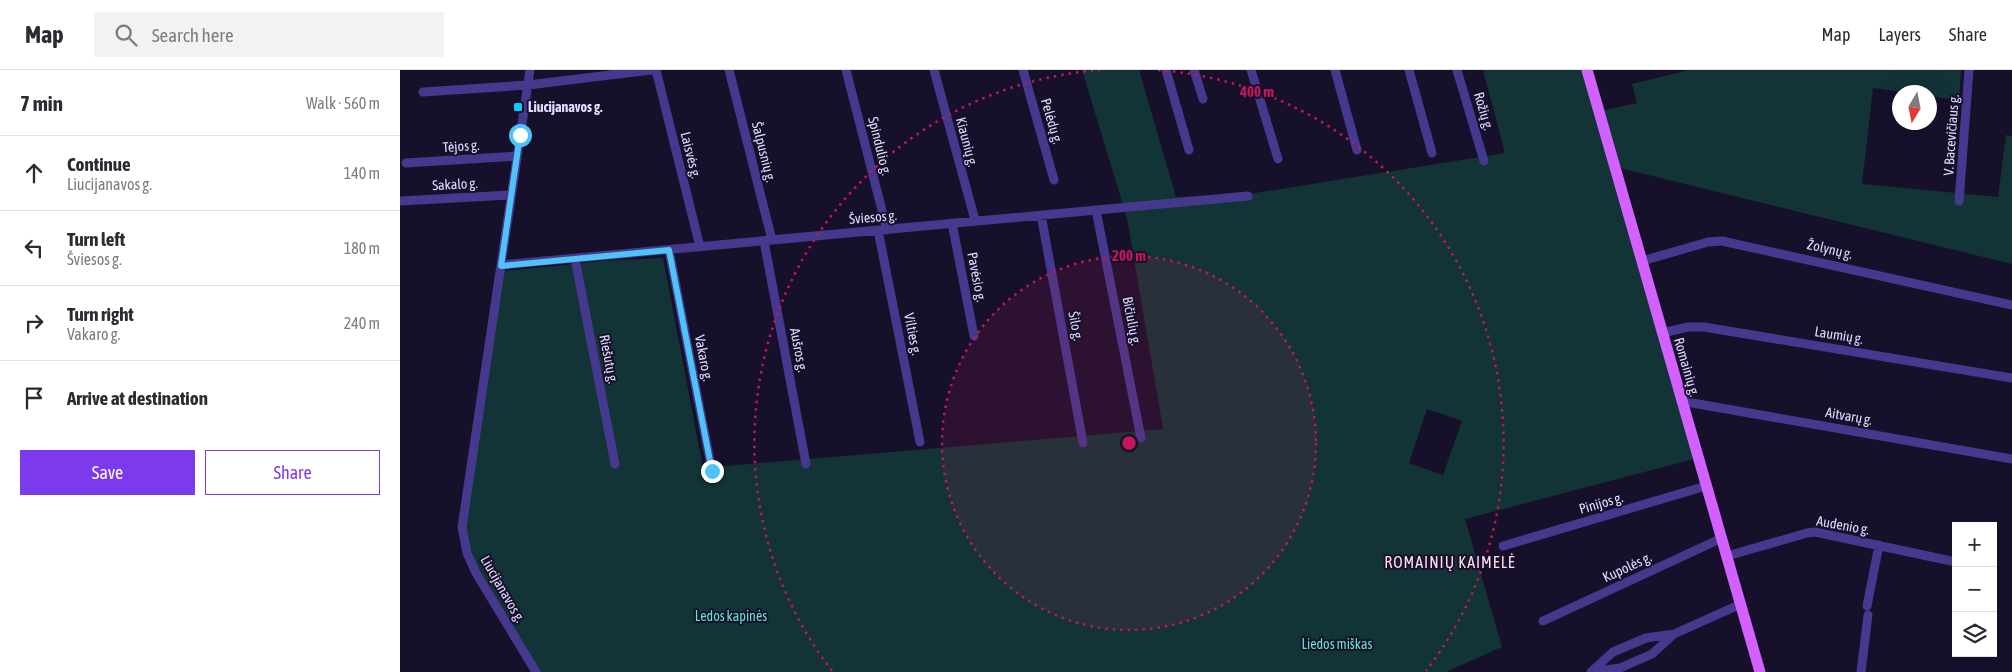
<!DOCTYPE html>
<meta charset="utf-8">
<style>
body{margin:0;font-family:"Asap Condensed",sans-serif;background:#f2f2f3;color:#2b2b33}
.controls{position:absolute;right:15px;bottom:15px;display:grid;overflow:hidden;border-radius:0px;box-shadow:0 5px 20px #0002}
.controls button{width:45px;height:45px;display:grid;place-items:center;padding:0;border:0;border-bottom:1px solid #e1e1e2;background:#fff;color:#2b2b33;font:25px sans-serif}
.compass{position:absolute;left:1492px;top:15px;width:45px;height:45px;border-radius:50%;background:#fff;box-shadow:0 5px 20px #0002;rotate:190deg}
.stop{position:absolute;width:15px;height:15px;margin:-11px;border:4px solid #4fc3f7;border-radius:50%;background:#fff}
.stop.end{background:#4fc3f7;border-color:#fff;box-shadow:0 1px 5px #0008}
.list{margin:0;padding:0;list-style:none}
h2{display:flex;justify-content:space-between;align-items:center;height:65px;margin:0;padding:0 20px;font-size:21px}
h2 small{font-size:16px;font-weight:400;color:#7c7c81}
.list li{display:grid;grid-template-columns:32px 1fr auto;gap:15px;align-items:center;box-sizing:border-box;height:75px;padding:0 20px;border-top:1px solid #e1e1e2}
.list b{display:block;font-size:19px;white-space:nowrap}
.list p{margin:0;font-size:16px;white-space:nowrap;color:#7c7c81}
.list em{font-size:16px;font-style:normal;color:#7c7c81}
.actions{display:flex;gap:10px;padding:15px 20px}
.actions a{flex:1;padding:11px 0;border:1px solid #7c3aed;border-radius:0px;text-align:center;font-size:18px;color:#7c3aed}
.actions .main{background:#7c3aed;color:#fff}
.icon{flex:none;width:28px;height:28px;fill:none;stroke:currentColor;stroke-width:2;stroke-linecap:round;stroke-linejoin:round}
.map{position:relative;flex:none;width:1612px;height:602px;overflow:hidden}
header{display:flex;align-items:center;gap:30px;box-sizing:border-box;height:70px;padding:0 25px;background:#fff;border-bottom:1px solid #e1e1e2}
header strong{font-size:24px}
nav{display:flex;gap:28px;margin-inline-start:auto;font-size:18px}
.search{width:350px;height:45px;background:#f2f2f3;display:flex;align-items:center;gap:12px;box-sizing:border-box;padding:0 18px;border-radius:0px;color:#7c7c81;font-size:19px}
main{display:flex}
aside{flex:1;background:#fff}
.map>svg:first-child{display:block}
.green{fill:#133436;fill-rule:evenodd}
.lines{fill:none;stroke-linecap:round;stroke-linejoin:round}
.minor{stroke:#44398c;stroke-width:9}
.major{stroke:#d261ff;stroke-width:11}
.route{stroke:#4fc3f7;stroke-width:6}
.ring{fill:none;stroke:#c2185b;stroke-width:2.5;stroke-dasharray:2.5 5}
.poi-dot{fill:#06d0ff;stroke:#17102b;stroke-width:2}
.labels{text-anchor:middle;stroke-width:4;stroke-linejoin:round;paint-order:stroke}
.poi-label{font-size:14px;font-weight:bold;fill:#e2daff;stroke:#17102b;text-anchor:start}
.street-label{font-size:14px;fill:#e2daff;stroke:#17102b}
.park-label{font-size:14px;fill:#60e5d0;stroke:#17102b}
.quarter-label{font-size:16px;letter-spacing:1px;fill:#ffdcef;stroke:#17102b}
.centre{fill:#c2185b;stroke:#17102b;stroke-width:2.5}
.ring-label{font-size:15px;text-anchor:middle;font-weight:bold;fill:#c2185b;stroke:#17102b;stroke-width:4;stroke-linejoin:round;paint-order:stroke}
</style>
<header>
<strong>Map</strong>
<div class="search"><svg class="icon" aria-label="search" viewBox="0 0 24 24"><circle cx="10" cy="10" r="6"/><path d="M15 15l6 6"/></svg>Search here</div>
<nav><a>Map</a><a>Layers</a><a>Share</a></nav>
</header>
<main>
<aside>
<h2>7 min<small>Walk · 560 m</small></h2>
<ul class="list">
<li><svg class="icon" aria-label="ahead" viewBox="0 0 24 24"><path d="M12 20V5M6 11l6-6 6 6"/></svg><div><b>Continue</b><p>Liucijanavos g.</p></div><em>140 m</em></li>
<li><svg class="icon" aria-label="left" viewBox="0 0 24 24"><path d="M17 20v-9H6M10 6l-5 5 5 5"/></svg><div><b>Turn left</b><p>Šviesos g.</p></div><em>180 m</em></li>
<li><svg class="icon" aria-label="right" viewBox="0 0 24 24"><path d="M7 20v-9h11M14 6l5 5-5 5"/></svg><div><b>Turn right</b><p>Vakaro g.</p></div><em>240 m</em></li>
<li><svg class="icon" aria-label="arrive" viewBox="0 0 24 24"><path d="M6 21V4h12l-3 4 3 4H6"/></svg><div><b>Arrive at destination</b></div></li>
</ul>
<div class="actions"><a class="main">Save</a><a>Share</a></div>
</aside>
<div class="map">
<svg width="1612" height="602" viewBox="0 0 1612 602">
<rect width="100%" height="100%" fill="#17102b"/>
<path class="green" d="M682,0h57l37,127 73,-3 256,-41 -22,-83h110l12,40 32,-7 -5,-19 57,-14h272l-2,31 -29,-5v-4h-27l-30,-4 -11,96 136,13 8,-62 6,1v128l-396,-97 82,291 -233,61 37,128 -56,25h-910l-60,-99 -13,-37 32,-264 108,-11 60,-3 40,210 460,-39 -36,-211zM1027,339l35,12 -19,54 -34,-12z"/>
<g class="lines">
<path class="minor" d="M130,0l-68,457 5,26 9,20 60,99
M256,0l44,177
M329,0l43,170
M446,0l41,160
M534,0l41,150
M623,0l31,110
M766,0l23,80
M794,0l9,29
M851,0l27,89
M935,0l22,80
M1009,0l23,83
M1057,0l27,91
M23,22l105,-7 123,-15
M6,93l111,-7
M0,131l111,-6
M1559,131l10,-131
M696,140l45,228
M641,145l42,228
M552,153l22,113
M478,160l42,212
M364,171l42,223
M269,180l43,221
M175,189l40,205
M1242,191l66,-19 14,-1 290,64
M101,195l747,-69
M1262,263l26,-6h16l308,51
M1281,331l331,58
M1103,476l203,-60
M1327,486l80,-23 8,-1 141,30
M1467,536l12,-61
M1143,551l179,-83
M1191,602l22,-20 33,-14 28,-4
M1193,602l27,-4 32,-14 22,-20 67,-30
M1461,602l7,-57"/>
<path class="major" d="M1187,0l173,602"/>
</g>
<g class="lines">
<path class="route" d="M120,65l-19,131 168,-16 43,221"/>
</g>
<circle cx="729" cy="373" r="187" fill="#c2185b" fill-opacity=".12"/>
<g class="ring">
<circle cx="729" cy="373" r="187"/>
<path d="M432 601A374 374 0 0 1 700 0M758 0A374 374 0 0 1 1026 601"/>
</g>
<rect class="poi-dot" x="113" y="32" width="10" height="10" rx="2.5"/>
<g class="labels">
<g class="poi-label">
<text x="128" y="42">Liucijanavos g.</text>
</g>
<g class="street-label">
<text transform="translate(1084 41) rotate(74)" y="5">Rožių g.</text>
<text transform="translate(652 51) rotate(74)" y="5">Pelėdų g.</text>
<text transform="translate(1551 65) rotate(-86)" y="5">V. Bacevičiaus g.</text>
<text transform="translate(567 72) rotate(75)" y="5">Kiaunių g.</text>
<text transform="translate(61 76) rotate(-4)" y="5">Tėjos g.</text>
<text transform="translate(480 76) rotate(76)" y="5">Spindulio g.</text>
<text transform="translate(364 82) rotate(76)" y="5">Šalpusnių g.</text>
<text transform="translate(291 85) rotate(76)" y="5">Laisvės g.</text>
<text transform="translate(55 114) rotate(-3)" y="5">Sakalo g.</text>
<text transform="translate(473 147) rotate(-5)" y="5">Šviesos g.</text>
<text transform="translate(1430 179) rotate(13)" y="5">Žolynų g.</text>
<text transform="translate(577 207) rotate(79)" y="5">Pavėsio g.</text>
<text transform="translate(732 251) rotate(79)" y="5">Bičiulių g.</text>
<text transform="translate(676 256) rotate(79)" y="5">Šilo g.</text>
<text transform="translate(513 264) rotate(79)" y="5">Vilties g.</text>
<text transform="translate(1439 265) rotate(9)" y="5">Laumių g.</text>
<text transform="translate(399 280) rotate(79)" y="5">Aušros g.</text>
<text transform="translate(304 288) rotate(79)" y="5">Vakaro g.</text>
<text transform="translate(209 289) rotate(79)" y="5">Riešutų g.</text>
<text transform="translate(1287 297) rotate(74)" y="5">Romainių g.</text>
<text transform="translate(1449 346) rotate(10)" y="5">Aitvarų g.</text>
<text transform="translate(1201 433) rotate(-16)" y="5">Pinijos g.</text>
<text transform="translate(1443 455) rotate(10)" y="5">Audenio g.</text>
<text transform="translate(1227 497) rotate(-25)" y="5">Kupolės g.</text>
<text transform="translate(103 519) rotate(60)" y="5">Liucijanavos g.</text>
</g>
<g class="park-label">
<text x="331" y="551">Ledos kapinės</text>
<text x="937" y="579">Liedos miškas</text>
</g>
<g class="quarter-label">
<text x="1050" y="498">ROMAINIŲ KAIMELĖ</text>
</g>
</g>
<circle cx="729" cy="373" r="8" class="centre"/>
<g class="ring-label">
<text x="857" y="27">400 m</text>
<text x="729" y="191">200 m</text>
</g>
</svg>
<div class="controls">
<button>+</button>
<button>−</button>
<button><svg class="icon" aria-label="layers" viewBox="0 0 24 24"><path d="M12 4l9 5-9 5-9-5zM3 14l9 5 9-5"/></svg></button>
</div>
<svg class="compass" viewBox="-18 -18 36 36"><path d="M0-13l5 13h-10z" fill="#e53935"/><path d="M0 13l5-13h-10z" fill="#7c7c81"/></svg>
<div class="stop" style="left:120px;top:65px"></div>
<div class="stop end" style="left:312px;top:401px"></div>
</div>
</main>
